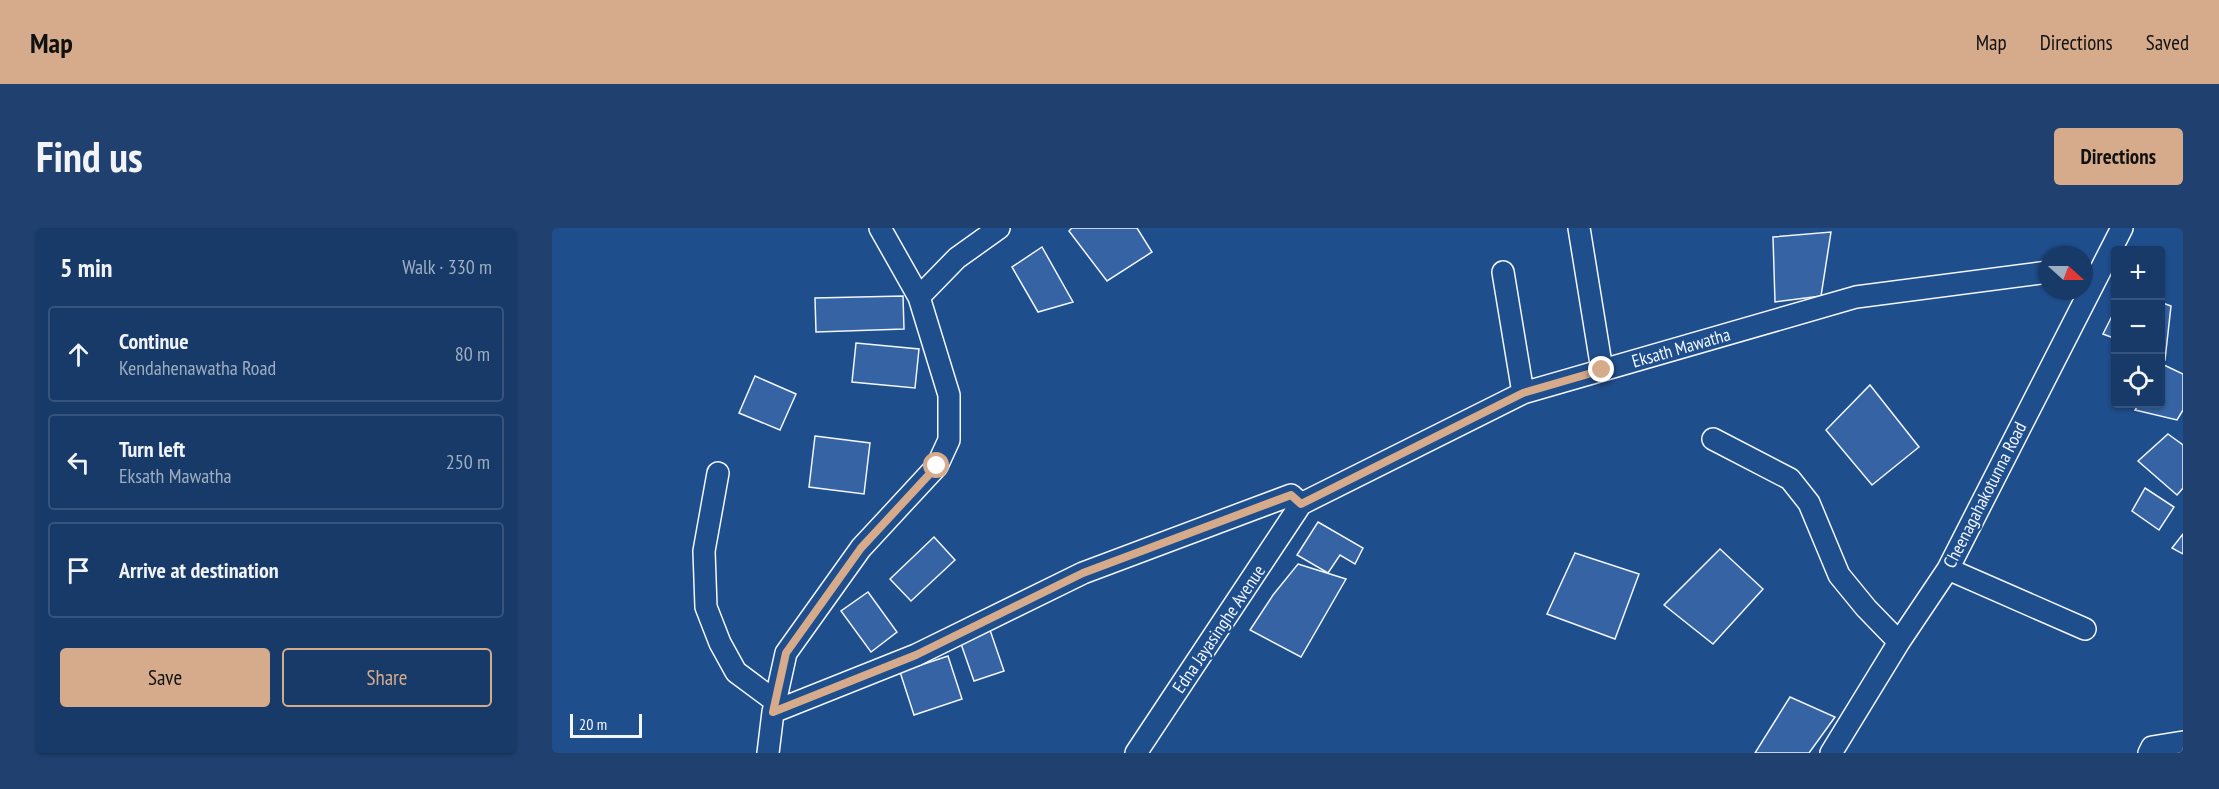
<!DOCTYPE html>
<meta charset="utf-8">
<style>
body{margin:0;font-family:"PT Sans Narrow",sans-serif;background:#20416f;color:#f1f3f6}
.controls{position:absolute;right:18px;top:18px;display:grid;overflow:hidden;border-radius:6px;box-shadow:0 2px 4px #0004}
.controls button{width:54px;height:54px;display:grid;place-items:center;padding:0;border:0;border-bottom:2px solid #36547d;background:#173a69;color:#f1f3f6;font:30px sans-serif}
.compass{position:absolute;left:1487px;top:18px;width:54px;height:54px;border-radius:50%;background:#173a69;box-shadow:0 2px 4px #0004;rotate:111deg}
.scale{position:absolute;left:18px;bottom:15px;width:72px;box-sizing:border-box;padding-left:6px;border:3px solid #f2f6ff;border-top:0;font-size:16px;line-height:21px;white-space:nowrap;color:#f2f6ff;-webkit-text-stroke:4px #1f4e8c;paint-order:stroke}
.stop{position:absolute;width:18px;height:18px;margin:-14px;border:4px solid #d6ab8b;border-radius:50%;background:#fff}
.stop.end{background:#d6ab8b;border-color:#fff;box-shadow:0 2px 6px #0008}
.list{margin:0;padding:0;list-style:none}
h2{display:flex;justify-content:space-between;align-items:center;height:78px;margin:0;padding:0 24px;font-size:26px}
h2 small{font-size:20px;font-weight:400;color:#9eadc0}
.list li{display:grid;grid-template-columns:39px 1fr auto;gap:18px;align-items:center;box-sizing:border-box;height:96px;margin:0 12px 12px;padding:0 12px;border:2px solid #36547d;border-radius:6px}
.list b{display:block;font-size:22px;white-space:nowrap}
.list p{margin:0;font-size:20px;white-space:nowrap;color:#9eadc0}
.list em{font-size:20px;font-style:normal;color:#9eadc0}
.actions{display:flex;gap:12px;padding:18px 24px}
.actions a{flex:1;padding:14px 0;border:2px solid #d6ab8b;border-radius:6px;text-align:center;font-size:21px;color:#d6ab8b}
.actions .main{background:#d6ab8b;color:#111}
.icon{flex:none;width:33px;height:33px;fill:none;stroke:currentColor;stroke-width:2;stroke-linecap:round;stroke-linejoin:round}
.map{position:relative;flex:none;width:1631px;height:525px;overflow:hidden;border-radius:6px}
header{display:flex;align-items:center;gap:36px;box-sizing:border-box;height:84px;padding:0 30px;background:#d6ab8b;color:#111}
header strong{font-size:28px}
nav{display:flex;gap:33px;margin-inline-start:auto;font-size:21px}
.intro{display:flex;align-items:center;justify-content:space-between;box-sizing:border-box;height:144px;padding:0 36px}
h1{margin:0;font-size:42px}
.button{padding:15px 27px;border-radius:6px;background:#d6ab8b;color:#111;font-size:21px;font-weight:700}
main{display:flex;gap:36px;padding:0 36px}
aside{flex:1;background:#173a69;border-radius:6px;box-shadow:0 2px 4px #0004}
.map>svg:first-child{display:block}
.building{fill:#3563a3;stroke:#f2f6ff;stroke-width:1.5}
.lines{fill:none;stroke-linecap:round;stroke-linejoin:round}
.minor-casing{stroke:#f2f6ff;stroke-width:24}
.minor{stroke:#1f4e8c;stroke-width:21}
.route{stroke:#d6ab8b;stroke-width:8}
.labels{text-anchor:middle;stroke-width:4.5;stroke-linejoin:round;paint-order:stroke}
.street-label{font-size:18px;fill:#f2f6ff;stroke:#1f4e8c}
</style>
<header>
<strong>Map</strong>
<nav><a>Map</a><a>Directions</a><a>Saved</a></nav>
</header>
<div class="intro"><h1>Find us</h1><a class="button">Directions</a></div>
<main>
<aside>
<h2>5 min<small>Walk · 330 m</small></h2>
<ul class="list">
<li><svg class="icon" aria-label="ahead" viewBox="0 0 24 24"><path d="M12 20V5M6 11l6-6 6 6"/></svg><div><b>Continue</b><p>Kendahenawatha Road</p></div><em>80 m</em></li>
<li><svg class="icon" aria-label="left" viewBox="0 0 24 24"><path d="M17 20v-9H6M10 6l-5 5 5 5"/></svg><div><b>Turn left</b><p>Eksath Mawatha</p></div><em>250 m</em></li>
<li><svg class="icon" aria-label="arrive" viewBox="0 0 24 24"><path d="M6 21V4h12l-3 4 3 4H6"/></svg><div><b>Arrive at destination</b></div></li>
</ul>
<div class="actions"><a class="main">Save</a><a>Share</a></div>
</aside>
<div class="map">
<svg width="1631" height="525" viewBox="0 0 1631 525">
<rect width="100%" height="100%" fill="#1f4e8c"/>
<path class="building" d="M520,0h65l15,24 -45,29 -38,-50z
M1279,4l-10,64 -46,6 -2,-65z
M490,19l31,55 -35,10 -26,-45z
M351,68l1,33 -88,3 -1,-34z
M1608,74l11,4 -6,54 -5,-2z
M1564,80v31l-13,-5z
M304,115l63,6 -4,39 -63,-6z
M1612,137l19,9v36l-6,10 -42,-10 4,-6h21v-33z
M203,148l41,18 -16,36 -41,-17z
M1318,157l49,62 -47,38 -46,-55z
M1616,206l15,11v43l-6,7 -39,-34z
M263,208l55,7 -6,51 -55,-7z
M1593,260l29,19 -15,23 -27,-19z
M766,294l45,26 -8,16 -15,-9 -12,18 -31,-18z
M1631,306v20l-11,-6z
M382,309l21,23 -44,41 -21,-22z
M1168,321l43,40 -50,55 -49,-39z
M1023,325l64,21 -24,65 -68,-25z
M746,336l48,15 -45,78 -51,-27 23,-35z
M316,364l29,40 -26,20 -30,-41z
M438,402l14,41 -30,10 -14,-40z
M396,428l14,43 -48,16 -14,-43z
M1238,469l45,20 -26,36h-54z"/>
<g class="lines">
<defs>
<path id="minor" d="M328,0l39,69
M1027,0l23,142
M951,44l20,121
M1161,211l77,40 19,24 30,72 27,33 33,34
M166,245l-14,78 2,56 14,36 16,29 39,29
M1396,341l137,60
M221,484l143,-57 167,-82 208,-78 10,9 222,-111 333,-96 192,-25
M216,525l5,-41 13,-59 75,-105 76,-82 12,-26v-45l-30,-98 38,-39 42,-30
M584,525l165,-249
M1279,525l68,-111 49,-73 174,-341
M1597,525l3,-6 31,-5"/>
</defs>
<use href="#minor" class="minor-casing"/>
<use href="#minor" class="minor"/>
</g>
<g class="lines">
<path class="route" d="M385,238l-76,82 -75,105 -13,59 143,-57 167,-82 208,-78 10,9 222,-111 79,-23"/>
</g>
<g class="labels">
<g class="street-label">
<text transform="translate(1129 120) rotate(-16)" y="6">Eksath Mawatha</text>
<text transform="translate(1433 267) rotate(-63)" y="6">Cheenagahakotunna Road</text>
<text transform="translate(667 401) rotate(-56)" y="6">Edna Jayasinghe Avenue</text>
</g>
</g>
</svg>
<div class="controls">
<button>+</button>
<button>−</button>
<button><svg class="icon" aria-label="locate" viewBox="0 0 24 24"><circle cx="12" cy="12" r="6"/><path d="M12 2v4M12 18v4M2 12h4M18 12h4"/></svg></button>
</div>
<svg class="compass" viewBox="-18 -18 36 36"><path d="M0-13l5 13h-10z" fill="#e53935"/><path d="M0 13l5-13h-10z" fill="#9eadc0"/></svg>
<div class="scale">20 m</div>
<div class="stop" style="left:385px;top:238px"></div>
<div class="stop end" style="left:1050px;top:142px"></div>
</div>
</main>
